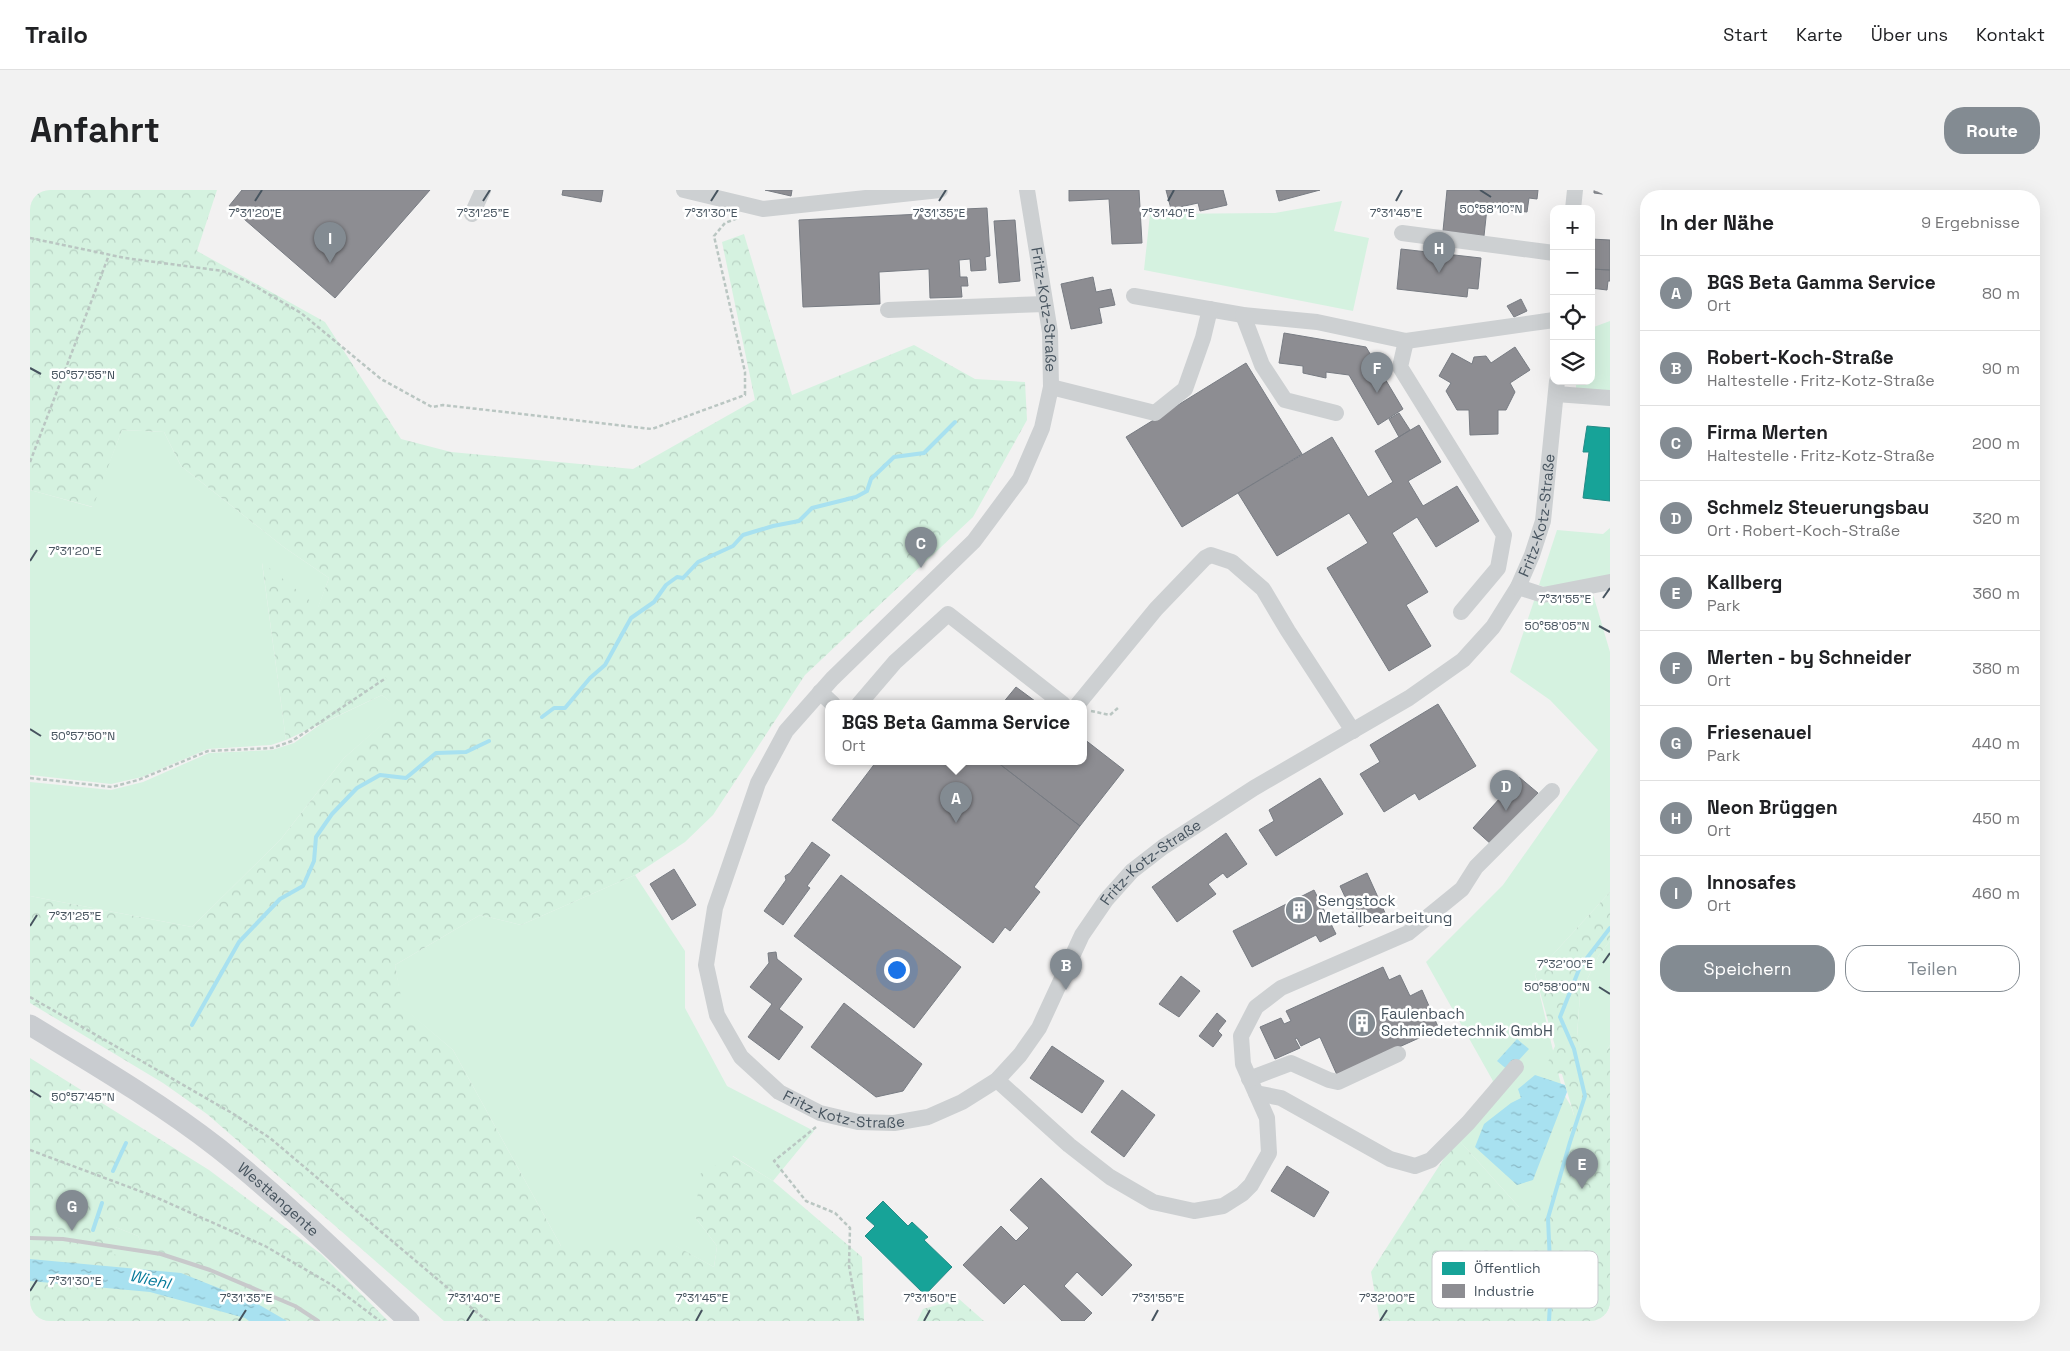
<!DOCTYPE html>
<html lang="de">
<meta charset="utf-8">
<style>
body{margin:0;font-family:"Space Grotesk",sans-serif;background:#f2f2f2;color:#202124}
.controls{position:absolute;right:15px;top:15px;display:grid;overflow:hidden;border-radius:10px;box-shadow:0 5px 20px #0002}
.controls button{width:45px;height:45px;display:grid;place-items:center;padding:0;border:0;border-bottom:1px solid #e0e0e0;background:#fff;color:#202124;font:25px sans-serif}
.you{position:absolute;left:866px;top:779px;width:18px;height:18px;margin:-12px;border:4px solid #fff;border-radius:50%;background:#1a73e8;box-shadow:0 0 0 8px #1a73e833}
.badge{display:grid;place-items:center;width:32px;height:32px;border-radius:50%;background:#838b92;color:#fff;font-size:16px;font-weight:700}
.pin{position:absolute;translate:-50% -41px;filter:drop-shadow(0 1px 2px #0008)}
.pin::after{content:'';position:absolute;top:26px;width:18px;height:15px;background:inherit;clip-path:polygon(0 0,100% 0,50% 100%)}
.popup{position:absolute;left:795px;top:510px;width:262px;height:65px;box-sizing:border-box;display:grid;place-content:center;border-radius:10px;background:#fff;filter:drop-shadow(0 1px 4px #0005);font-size:16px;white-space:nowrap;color:#757577}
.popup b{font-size:19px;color:#202124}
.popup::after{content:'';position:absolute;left:50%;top:100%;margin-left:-10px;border:10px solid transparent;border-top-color:#fff}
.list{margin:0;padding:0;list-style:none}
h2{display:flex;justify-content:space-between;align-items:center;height:65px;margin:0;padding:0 20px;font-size:21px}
h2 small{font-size:16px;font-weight:400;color:#757577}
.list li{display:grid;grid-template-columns:32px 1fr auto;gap:15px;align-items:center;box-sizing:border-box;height:75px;padding:0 20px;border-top:1px solid #e0e0e0}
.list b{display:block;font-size:19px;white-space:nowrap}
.list p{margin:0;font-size:16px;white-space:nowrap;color:#757577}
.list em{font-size:16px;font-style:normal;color:#757577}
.actions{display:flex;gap:10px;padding:15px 20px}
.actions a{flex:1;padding:11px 0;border:1px solid #838b92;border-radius:20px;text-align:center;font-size:18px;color:#838b92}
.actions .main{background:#838b92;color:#fff}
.icon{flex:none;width:28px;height:28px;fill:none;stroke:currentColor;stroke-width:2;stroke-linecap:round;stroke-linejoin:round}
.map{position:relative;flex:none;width:1580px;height:1131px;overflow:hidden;border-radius:20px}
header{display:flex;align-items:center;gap:30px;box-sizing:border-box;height:70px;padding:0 25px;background:#fff;border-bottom:1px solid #e0e0e0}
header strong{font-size:24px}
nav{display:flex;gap:28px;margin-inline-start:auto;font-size:18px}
.intro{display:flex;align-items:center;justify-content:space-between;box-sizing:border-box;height:120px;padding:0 30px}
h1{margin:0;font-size:35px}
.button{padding:12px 22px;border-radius:20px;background:#838b92;color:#fff;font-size:18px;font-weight:700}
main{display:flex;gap:30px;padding:0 30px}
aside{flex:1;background:#fff;border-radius:20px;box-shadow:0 5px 20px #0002}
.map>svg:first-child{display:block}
.green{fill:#d5f2e0}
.forest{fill:url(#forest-crowns);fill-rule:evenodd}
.water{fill:url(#water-ripples)}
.public{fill:#17a398;stroke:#258b87}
.industry{fill:#8d8d92;stroke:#787c83}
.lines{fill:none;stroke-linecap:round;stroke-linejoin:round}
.stream{stroke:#a8e1f0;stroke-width:4}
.path{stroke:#bac6c2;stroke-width:2.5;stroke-dasharray:4 2.5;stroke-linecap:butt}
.minor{stroke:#cdd0d2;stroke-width:16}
.major{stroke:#c9ccd0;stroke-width:21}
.rail{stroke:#c8c9cb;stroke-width:4}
.ticks{fill:none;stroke:#47545f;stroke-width:2}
.labels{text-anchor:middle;stroke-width:5;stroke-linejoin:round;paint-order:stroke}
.street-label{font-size:15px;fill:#47545f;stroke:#fff}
.poi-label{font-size:15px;fill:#47545f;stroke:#fff;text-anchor:start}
.water-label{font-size:16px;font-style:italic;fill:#087b9b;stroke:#fff}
.key{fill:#fff;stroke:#c8cccf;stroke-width:1}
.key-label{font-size:14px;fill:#47545f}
.ticks-label{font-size:12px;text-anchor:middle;fill:#47545f;stroke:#fff;stroke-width:5;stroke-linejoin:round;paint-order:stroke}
</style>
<header>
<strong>Trailo</strong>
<nav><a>Start</a><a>Karte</a><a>Über uns</a><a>Kontakt</a></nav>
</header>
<div class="intro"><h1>Anfahrt</h1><a class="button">Route</a></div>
<main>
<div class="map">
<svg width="1580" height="1131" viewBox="0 0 1580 1131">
<defs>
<pattern id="forest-crowns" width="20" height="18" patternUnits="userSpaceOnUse" patternTransform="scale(1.25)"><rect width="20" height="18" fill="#d5f2e0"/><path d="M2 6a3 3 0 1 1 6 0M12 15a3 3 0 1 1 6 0" fill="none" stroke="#b8d1c3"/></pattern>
<pattern id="water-ripples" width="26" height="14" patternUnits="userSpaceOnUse" patternTransform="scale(1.25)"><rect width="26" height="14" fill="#a8e1f0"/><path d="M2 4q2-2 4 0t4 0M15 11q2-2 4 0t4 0" fill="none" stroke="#8bb9c6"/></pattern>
</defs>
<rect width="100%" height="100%" fill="#f2f1f1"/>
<path class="green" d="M1312,11l-8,30 35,7 -16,73 -209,-41 6,-56 125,-1z
M1580,131v70l-34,-2v-8h15v-53z
M92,240l42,2 17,34 104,82 44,30 -11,30 -56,-45 24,177 -15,5 -63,4 -66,28 -31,7 -81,-9v-285l62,17z
M1580,338v48l-63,12 -8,-3 18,-55 46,4z
M1562,401l18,61v240l-75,82 28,119 8,13 36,115 3,32v68l-91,-114 -62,-69 36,-57 -67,-119 77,-77 95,-135 -48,-50 -40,-28 25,-74z
M352,505l18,14 -56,49 -63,81 -89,88 -162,-31v-114l81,8 32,-8 66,-29 63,-3 22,-7 27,-19z
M605,685l50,76v57l42,78 87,45 -41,50 -40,-25 -38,61 22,29 -3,21 -39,-21h-114l-108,-196 -51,-43 -7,-42 85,-50 41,10z
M1580,751v104l-19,30 -14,-38 3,-43 19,-39z
M0,1003l108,43 13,27 -121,-18z"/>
<path class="forest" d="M0,0h187l-20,61 128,71 76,117 50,13 182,17 122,-69 -33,-158 22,-8 48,161 122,-50 61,34 50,3 2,38 -54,97 -168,158 -92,140 -28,27 -50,33 -114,50 -41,-10 -85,50 8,42 50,43 108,196h115l38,21 3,-21 -22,-29 5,-43 32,-18 41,25 89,76 2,64h-420l-237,-207 -44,-31 -133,-80v-107l162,31 89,-88 63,-81 55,-49 -17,-14 -96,45 -24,-178 56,45 11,-29 -44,-30 -104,-82 -17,-34 -42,-2 -29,77 -63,-17z
M1580,702v49l-11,14 -19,39 -3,42 4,11 26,3 3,-5v276h-230l-9,-49 86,-134 62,69 30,-4 25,-88 -12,-41 -18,-3 11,-25 -20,-72z
M0,868l179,112 112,84 67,67h-358zM85,1037l23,9 11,25 -37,-7z
M929,1109l25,22h-67l6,-12z"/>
<path class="water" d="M1487,849l12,10 -20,22 -12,-10z
M1505,885l30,10 2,7 -34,88 -16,5 -42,-38 9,-23 27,-21 10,-5 -3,-9z
M0,1069l151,14 75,30 31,18h-38l-4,-3 -95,-26 -120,-11z"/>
<path class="public" d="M1557,236l23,2v73l-27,-3 6,-46h-6z
M853,1011l25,25 4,-4 16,15 -4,3 28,27 -27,28 -60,-59 10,-10 -9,-8z"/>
<path class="industry" d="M212,0h188l-95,108 -106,-92z
M533,0h40l-2,12 -39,-7z
M735,0h27l-1,6z
M1039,0h70l3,53 -30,1 -3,-45 -40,2z
M1136,0h57l4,15 -27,6 -2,-8 -27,6z
M1246,0h44l-41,11z
M1417,0h91l-1,9 -8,-1 -2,14 -40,-4 -3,28 -41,-5z
M1564,0h16v5l-16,-2z
M957,18l3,48 -5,1 1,13 -15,1 -1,-12 -11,1 1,17h7l1,9h-7l1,11 -32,1 -1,-29 -50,3 1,32 -77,3 -4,-87 143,-7v-3z
M985,30l5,61 -21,2 -5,-62z
M1561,49l19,1v30l-19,-1z
M1371,59l80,9 -3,31 -10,-1 -1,9 -70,-8z
M1561,79l19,1v11h-2l-1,9 -16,-2z
M1063,87l3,15 15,-3 4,16 -16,3 3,15 -31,6 -10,-45z
M1491,109l6,12 -13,6 -7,-11z
M1254,143l82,14 37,62 -25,16 -29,-50 -23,-3v6l-23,-5v-7l-24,-3z
M1485,157l15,23 -20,13 5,9 -9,18h-8v24l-28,1 -1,-25h-12l-11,-19 5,-8 -12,-7 13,-23 20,11 2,-7 12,-1 5,7z
M1216,173l56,91 -120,73 -56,-90z
M1369,223l11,17 -11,7 -10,-18z
M1389,235l22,37 -33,19 15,25 34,-20 22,35 -43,26 -19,-30 -25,16 36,59 -22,13 25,41 -42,25 -62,-103 41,-25 -19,-30 -72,43 -39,-63 94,-56 36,60 25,-15 -18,-31z
M986,497l23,17h-37z
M1408,514l38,62 -57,34 -4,-7 -31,19 -24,-38 20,-12 -10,-17z
M1054,549l40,31 -44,56 -83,-64h87z
M846,572h121l83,64 -46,61 6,5 -30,39 -5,-4 -12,16 -161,-123z
M1489,587l19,16 -46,52 -19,-17z
M1290,588l23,36 -67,42 -17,-26 15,-9 -5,-11z
M1196,643l21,31 -20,14 -4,-5 -15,11 8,10 -39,28 -25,-35z
M782,652l18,13 -23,31 3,2 -27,37 -19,-14 22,-31 -1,-4 5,-3z
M644,679l22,36 -24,15 -22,-36z
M1337,683l19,42 -27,12 -19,-41z
M811,685l120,92 -47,61 -120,-92z
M1284,700l22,44 -16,8 -4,-7 -64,32 -19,-36z
M746,762l1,7 25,20 -23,30 24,18 -24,33 -31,-23 24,-33 -22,-17 19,-24 -1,-10z
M1353,777l6,13 11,-5 10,21 12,-6 17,39 -102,46 -17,-38 -19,9 -4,-8 -2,1 5,9 -25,11 -15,-32 21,-9 3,6 7,-3 -5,-10z
M1151,786l19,15 -21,26 -20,-13z
M814,813l78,61 -19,27 -27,6 -65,-50z
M1187,823l9,8 -8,10 4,4 -9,12 -14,-11z
M1022,856l52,35 -22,32 -52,-35z
M1092,900l33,25 -31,42 -33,-25z
M1257,976l42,26 -15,25 -43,-26z
M1011,988l91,87 -30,31 -25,-24 -13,14 28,27 -8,8h-22l-38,-37 -20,20 -41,-39 38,-39 15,15 13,-13 -19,-18z"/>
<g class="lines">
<path class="stream" d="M512,527l12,-9h11l25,-30 15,-13 26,-47 23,-16 12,-17 11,-8 6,1 15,-16 35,-16 10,-11 30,-9 26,-5 13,-13 44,-11 11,-6 4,-12 23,-22 30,-4 31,-31
M162,835l47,-83 41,-43 23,-13 11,-25 2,-24 16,-23 25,-26 23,-13 26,3 30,-25 30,-1 23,-11
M83,981l13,-28
M63,1040l9,-27
M1519,1131l2,-35 -3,-68 22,-76 15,-46 -11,-47 -14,-32 20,-50 30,-39"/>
<path class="path" d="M0,48l95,20 98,13 23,10 55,32 80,66 51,28 11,-2 209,24 93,-34v-23l-31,-136 11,-13 13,-5
M0,272l79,-207
M1061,521l19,4 9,-8
M0,588l82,9 26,-7 70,-29 64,-3 20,-7 94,-63
M0,807l202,116 38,25 217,183
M786,937l-42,34 32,40 29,12 15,15 -1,38 10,55
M0,960l123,46 112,50 67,39 48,36"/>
<g class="minor">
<path d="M654,0l79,19 177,-19"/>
<path id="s1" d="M997,0l23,142 1,55 -9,41 -22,51 -46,62 -142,138 -46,52 -28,52 -43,125 -9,57 11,50 24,42 38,35 41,21 38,9 36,1 34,-6 34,-15 35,-22 23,-25 19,-27 43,-93 24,-35 26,-29 31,-24 91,-59 155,-90 54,-38 30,-33 25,-40 14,-32 11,-34 14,-140"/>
<path d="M1543,19l2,-19"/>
<path d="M442,24l11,-24"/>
<path d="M1372,43l152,20"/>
<path d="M1104,106l109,19 74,7 89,19 148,-21"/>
<path d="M858,120l157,-6"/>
<path d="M1213,125l19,50 23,35 51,13"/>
<path d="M1376,151l-6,26 104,168 -6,33 -37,44"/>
<path d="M1021,197l104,26 30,-24 18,-51 7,-29"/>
<path d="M1526,204l54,4"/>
<path d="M1488,397l25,8 67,-13"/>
<path d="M790,502l13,12"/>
<path d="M829,514l36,-42 53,-48 115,90"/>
<path d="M1048,514l78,-95 49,-51 6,-3 21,7 31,27 25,42 65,100"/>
<path d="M1219,889l42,-16 38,17 9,2 60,-28"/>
<path d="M967,890l72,65 41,32 43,25 41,9 29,-5 19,-12 9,-9 18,-32 -2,-35 -24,-54 -2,-28 15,-29 25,-19 127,-55 54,-44 14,-22 76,-76"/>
<path d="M1226,903l25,5 109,61 25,7 16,-6 37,-37 48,-56"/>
</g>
<path class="major" id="s2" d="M0,835c64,39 129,77 188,123 67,53 128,114 191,173"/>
<path class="rail" d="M0,1048l33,1 98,15 49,16 85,36 23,15"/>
</g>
<path class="ticks" d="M1450,0l11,7M225,11l7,-11M453,11l7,-11M681,11l7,-11M909,11l7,-11M1138,11l6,-11M1366,11l6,-11M0,178l11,6M0,371l7,-11M1573,408l7,-10M1569,436l11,6M0,539l11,7M0,736l7,-11M1573,773l7,-10M1569,797l11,7M0,900l11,7M0,1101l7,-11M209,1131l7,-11M437,1131l7,-11M666,1131l6,-11M894,1131l6,-11M1122,1131l6,-11M1350,1131l7,-11"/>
<defs>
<symbol id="building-disc" viewBox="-11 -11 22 22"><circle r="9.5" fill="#838b92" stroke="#fff"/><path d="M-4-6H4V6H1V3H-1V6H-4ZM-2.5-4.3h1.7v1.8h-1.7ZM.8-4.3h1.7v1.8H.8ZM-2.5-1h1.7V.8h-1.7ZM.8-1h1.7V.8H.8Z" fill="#fff"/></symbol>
</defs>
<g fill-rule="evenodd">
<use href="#building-disc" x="1253" y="704" width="32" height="32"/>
<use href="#building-disc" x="1316" y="817" width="32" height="32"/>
</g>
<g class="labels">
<g class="street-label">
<text dy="5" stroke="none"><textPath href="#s1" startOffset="121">Fritz-Kotz-Straße</textPath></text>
<text dy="5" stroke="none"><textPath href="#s1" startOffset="2086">Fritz-Kotz-Straße</textPath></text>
<text dy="5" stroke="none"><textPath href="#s1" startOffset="1546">Fritz-Kotz-Straße</textPath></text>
<text dy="5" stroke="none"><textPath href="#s1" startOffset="1110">Fritz-Kotz-Straße</textPath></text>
<text dy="5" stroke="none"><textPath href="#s2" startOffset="304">Westtangente</textPath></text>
</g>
<g class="poi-label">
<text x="1288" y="716">Sengstock<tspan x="1288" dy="17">Metallbearbeitung</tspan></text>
<text x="1351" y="829">Faulenbach<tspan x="1351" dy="17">Schmiedetechnik GmbH</tspan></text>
</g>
<g class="water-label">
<text transform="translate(120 1089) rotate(12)" y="6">Wiehl</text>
</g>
</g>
<rect x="1402" y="1061" width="166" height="57" rx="8" class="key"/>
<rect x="1412" y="1072" width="23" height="13" fill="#17a398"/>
<rect x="1412" y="1094" width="23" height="14" fill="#8d8d92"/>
<g class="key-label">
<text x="1444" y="1083">Öffentlich</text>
<text x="1444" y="1106">Industrie</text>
</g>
<g class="ticks-label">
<text x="1461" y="23">50°58'10"N</text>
<text x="225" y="27">7°31'20"E</text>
<text x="453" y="27">7°31'25"E</text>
<text x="681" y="27">7°31'30"E</text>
<text x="909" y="27">7°31'35"E</text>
<text x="1138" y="27">7°31'40"E</text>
<text x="1366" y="27">7°31'45"E</text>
<text x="53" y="189">50°57'55"N</text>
<text x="45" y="365">7°31'20"E</text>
<text x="1535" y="413">7°31'55"E</text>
<text x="1527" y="440">50°58'05"N</text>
<text x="53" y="550">50°57'50"N</text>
<text x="45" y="730">7°31'25"E</text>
<text x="1535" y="778">7°32'00"E</text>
<text x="1527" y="801">50°58'00"N</text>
<text x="53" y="911">50°57'45"N</text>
<text x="45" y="1095">7°31'30"E</text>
<text x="216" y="1112">7°31'35"E</text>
<text x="444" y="1112">7°31'40"E</text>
<text x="672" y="1112">7°31'45"E</text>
<text x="900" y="1112">7°31'50"E</text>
<text x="1128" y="1112">7°31'55"E</text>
<text x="1357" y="1112">7°32'00"E</text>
</g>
</svg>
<div class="controls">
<button>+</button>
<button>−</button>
<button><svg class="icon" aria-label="locate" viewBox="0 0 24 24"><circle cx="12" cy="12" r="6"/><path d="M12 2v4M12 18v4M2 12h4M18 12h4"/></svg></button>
<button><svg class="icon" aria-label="layers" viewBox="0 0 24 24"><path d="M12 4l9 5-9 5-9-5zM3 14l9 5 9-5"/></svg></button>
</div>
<div class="you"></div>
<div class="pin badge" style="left:926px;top:633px">A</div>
<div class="popup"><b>BGS Beta Gamma Service</b>Ort</div>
<div class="pin badge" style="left:1036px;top:800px">B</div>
<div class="pin badge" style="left:891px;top:378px">C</div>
<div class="pin badge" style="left:1476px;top:621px">D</div>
<div class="pin badge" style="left:1552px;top:999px">E</div>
<div class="pin badge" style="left:1347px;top:203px">F</div>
<div class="pin badge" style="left:42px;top:1041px">G</div>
<div class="pin badge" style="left:1409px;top:83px">H</div>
<div class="pin badge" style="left:300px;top:73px">I</div>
</div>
<aside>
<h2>In der Nähe<small>9 Ergebnisse</small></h2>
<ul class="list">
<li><span class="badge">A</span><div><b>BGS Beta Gamma Service</b><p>Ort</p></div><em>80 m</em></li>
<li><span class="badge">B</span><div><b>Robert-Koch-Straße</b><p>Haltestelle · Fritz-Kotz-Straße</p></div><em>90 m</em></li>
<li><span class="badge">C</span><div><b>Firma Merten</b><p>Haltestelle · Fritz-Kotz-Straße</p></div><em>200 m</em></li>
<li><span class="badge">D</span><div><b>Schmelz Steuerungsbau</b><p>Ort · Robert-Koch-Straße</p></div><em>320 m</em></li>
<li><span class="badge">E</span><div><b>Kallberg</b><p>Park</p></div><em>360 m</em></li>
<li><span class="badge">F</span><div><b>Merten - by Schneider</b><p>Ort</p></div><em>380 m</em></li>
<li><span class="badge">G</span><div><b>Friesenauel</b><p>Park</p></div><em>440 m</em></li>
<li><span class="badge">H</span><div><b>Neon Brüggen</b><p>Ort</p></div><em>450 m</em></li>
<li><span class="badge">I</span><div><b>Innosafes</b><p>Ort</p></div><em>460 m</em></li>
</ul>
<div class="actions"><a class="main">Speichern</a><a>Teilen</a></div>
</aside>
</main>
